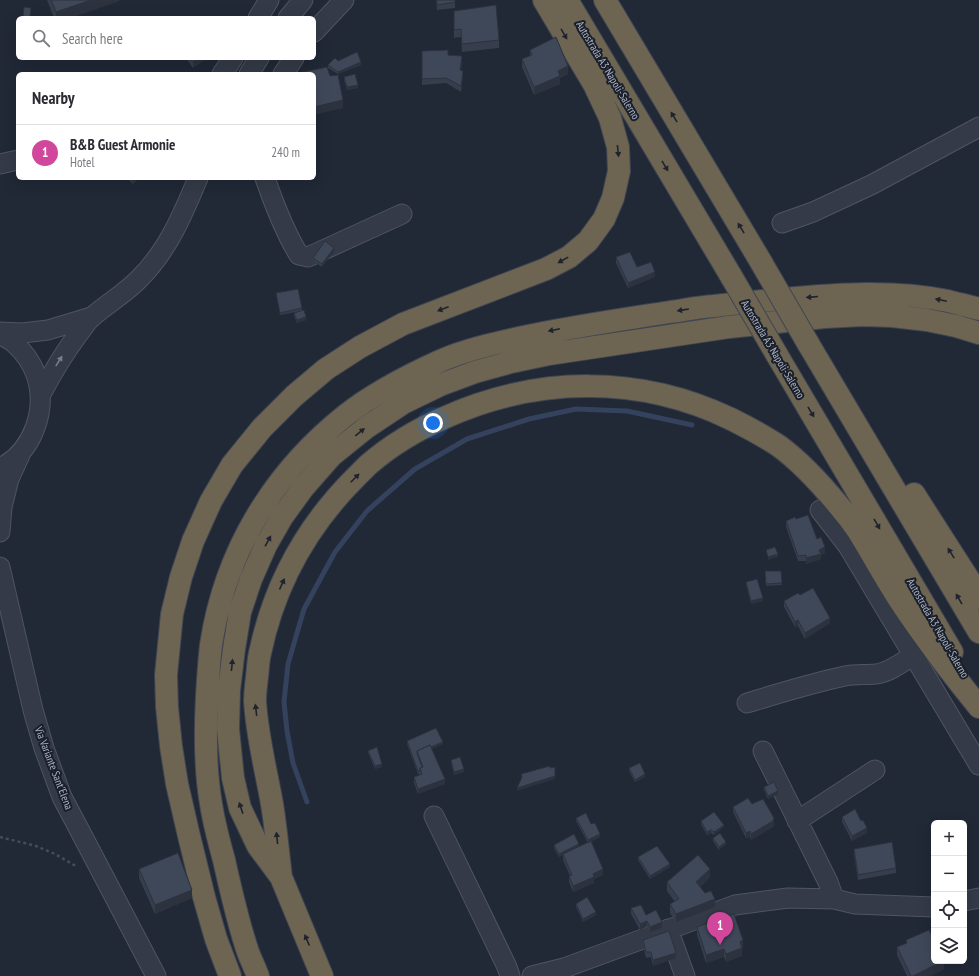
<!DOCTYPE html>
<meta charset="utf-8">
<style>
body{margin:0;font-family:"PT Sans Narrow",sans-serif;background:#f7f7f7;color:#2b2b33}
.controls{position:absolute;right:12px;bottom:12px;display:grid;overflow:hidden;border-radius:6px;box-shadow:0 4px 16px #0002}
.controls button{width:36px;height:36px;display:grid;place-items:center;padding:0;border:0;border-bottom:1px solid #e1e1e2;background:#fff;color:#2b2b33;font:20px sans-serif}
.you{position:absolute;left:433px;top:423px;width:14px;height:14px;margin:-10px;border:3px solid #fff;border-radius:50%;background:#1a73e8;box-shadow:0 0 0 6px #1a73e833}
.badge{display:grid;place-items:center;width:26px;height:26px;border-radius:50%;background:#1a73e8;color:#fff;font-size:13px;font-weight:700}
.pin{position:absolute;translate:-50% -33px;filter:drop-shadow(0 1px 2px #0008)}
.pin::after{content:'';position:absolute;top:21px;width:14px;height:12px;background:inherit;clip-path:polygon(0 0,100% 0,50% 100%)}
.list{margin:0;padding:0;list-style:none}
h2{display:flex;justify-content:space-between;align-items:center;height:52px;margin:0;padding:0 16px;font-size:17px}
h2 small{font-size:13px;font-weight:400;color:#7c7c81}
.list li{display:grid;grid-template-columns:26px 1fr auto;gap:12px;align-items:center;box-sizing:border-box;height:56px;padding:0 16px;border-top:1px solid #e1e1e2}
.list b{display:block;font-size:15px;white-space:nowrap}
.list p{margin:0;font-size:13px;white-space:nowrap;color:#7c7c81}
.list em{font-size:13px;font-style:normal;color:#7c7c81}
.icon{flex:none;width:22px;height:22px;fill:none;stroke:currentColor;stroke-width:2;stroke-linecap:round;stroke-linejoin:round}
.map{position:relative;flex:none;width:979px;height:976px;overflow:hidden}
.search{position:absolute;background:#fff;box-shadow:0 4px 16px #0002;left:16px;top:16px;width:300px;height:44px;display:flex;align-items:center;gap:10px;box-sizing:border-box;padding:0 14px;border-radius:6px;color:#7c7c81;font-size:15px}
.panel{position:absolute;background:#fff;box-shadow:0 4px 16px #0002;left:16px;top:72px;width:300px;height:108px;border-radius:6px}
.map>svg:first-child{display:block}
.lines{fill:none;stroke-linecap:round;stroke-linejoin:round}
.stream{stroke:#35425d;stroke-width:5}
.minor-casing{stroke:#4f5562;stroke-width:21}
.highway-casing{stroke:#3f4552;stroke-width:24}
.path{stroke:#405055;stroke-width:2.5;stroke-dasharray:3 3;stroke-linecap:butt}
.minor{stroke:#343a47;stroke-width:19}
.highway{stroke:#6d6552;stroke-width:22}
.highway-bridge-casing{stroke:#3f4552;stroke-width:24;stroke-linecap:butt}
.highway-bridge{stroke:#6d6552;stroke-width:22}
.wall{fill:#363e4d}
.shaded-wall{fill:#2c323e}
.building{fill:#3f4859;stroke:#2c323e}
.oneway{fill:#1e232d}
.oneway2{fill:#787e8c}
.labels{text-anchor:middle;stroke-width:4;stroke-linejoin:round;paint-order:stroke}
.street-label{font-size:11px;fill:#afb5c4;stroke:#1a202b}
</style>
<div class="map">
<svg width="979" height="976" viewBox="0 0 979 976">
<rect width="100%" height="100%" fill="#212836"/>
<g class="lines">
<path class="stream" d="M307,802l-14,-39 -6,-32 -3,-29 4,-38 16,-55 31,-57 32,-41 48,-42 52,-30 62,-20 47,-10 51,2 65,14"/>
<defs>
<path id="minor" d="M258,18l11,-18
M288,18l15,-18
M314,32l30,-32
M222,74l11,-16
M249,74l10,-16
M283,74l11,-16
M0,164l18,-4
M265,178c9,26 19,53 34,77l9,2 94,-43
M782,223l31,-11 58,-27 108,-58
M0,332l22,1 26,-3 43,-13
M0,334c4,3 9,5 13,8 10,9 19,21 23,33 12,34 -3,77 -36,93
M40,396c12,-23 24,-43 39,-63 4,-5 8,-12 13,-16 16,-14 34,-24 48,-39 28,-28 43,-64 58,-100
M820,510l28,36 131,219
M0,532l2,-25 7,-28 11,-24
M0,567l33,143 11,38 18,49 19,36 75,143
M747,703c33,-10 65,-20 98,-27 10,-2 20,-1 31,-2 12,-1 27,-12 38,-19
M763,751l65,131 6,17
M434,816l73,151 3,9
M797,821l78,-51
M964,901l15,-3
M668,929l17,47
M532,976l32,-8 171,-63 53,-7 46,1 21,5 79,3"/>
<path id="highway" d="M567,0l164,276
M605,0l156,262
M809,345l170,287
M777,355l175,297
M914,494l57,89 8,15
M281,877c-3,-24 -5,-49 -9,-73 -6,-34 -15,-68 -17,-103 0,-8 1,-16 2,-24 1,-8 1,-16 3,-24 14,-67 47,-127 95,-175 4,-4 9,-9 13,-13 23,-20 50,-36 78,-48 92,-41 194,-42 285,2 16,8 33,17 48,27 23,17 42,38 60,60 7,8 13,16 19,25 15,24 28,49 44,73 24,36 50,70 77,103
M230,976l-14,-37 -12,-42 -15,-61 -12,-52 -6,-38 -4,-39 -1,-32 6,-61 9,-37 12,-36 18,-40 21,-36 30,-37 32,-32 32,-27 34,-22 43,-23 143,-55 23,-12 19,-16 16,-22 9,-21 6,-27 -1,-24 -8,-29 -16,-34 -50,-84
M258,976c-3,-8 -7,-16 -10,-24 -10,-29 -17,-61 -24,-92 -5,-18 -10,-37 -13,-56 -6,-35 -6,-72 -4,-108 1,-17 2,-34 4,-51 14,-93 62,-172 135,-230 28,-22 61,-39 94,-54 25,-11 52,-17 79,-23 50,-11 100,-18 151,-26 14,-2 29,-5 44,-6 23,-3 46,-5 69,-7 55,-5 111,-9 165,2 11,3 21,5 31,8
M322,976l-41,-99 -23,-31 -18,-38 -7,-30 -5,-49 1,-39 5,-41 6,-37 11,-33 15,-34 16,-28 21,-29 28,-32 36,-29 36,-24 37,-18 35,-13 36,-10 38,-8 180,-27 96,-10 38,-2 29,1 35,4 29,6 23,7"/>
</defs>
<use href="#minor" class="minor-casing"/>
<use href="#highway" class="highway-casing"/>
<path class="path" d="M0,837l36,9 19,8 19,11 4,1"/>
<use href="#minor" class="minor"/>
<use href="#highway" class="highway"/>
<defs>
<path id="highway-bridge" d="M761,262l48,83
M731,276l46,79"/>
</defs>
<use href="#highway-bridge" class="highway-bridge-casing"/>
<use href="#highway-bridge" class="highway-bridge"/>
</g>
<path class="wall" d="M47,0h72v1l-49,17h-16z
M436,0h19v8l-18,2z
M454,11l45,29v8l-37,4 -1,-15 -7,1z
M530,50l38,24 -8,4v6l-26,11 -12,-28v-8l8,-3z
M422,51l26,4 14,7 -1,9 2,6 -2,15 -15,-9 -24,2z
M186,58h21l-14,10z
M338,61l23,4 -23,9 -10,-6v-3z
M344,77l14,11 -11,2 -3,-10z
M127,178h12l-6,6z
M334,251l-12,16 -9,-6v-3z
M616,257l21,10 18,10 -27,11 -12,-25z
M276,293l26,15v2l4,10 -9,3 -3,-7v-3l2,-1 -16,3z
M796,519l21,20 8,14 -4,2v4l-15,5v-3h-8l-12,-34v-6z
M765,571h16l1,14 -16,1z
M746,582l17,19 -12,3 -5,-19z
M784,601l46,22 -25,16 -7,-13 -3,1 -11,-20z
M407,741l36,3 -11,5 13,35 -27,10 -4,-11v-6l6,-2v-1h-2l-11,-30z
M368,751l14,16 -7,2 -7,-16z
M451,760l13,12 -10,3 -3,-12z
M629,768l16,9 -10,5 -6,-11z
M764,787l14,7 -10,5 -4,-9z
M733,807l41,17 -1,3 -22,13 -1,-3 -4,1 -13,-26z
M842,817l19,4 6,12 -15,8 -10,-19z
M576,818l24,19 -12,6 -12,-22z
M701,821l23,6 -10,8 -3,-2 -4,2 -6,-11z
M713,838l13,6 -7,6 -6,-9z
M554,845l25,2 24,28 -9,4v4l-21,9 -4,-10v-6h1l-7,-16v-5l-4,2 -5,-9z
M854,849l42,19v5l-38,7 -4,-25z
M638,857l32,10 -20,12 -12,-19z
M139,869l53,29 -37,16 -16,-36z
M710,877l-10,10 15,20 -39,15 -6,-9v-9l5,-2 -8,-11v-9z
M576,904l20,11 -13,7 -7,-15z
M631,908l15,7 16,13 -12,4 -3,-6 -7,4 -9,-16z
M697,927l46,22h-1v7l-16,6 -2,-5 -18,6 -9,-28z
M643,940l33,18 -23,8 -2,-9 -5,1 -3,-12z
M906,940l38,21v8l-14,7h-23l-10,-21v-8l9,-3z"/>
<path class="shaded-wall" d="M91,0h28v1l-49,17h-14v-6z
M462,56v6l-2,14v-6z
M199,58h8l-14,10v-6z
M361,62v3l-23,9v-2z
M568,66v8l-8,4v6l-26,11v-8l24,-16z
M463,71v6l-2,15v-6z
M358,85v3l-11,2v-3z
M343,100v8l-29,7v-8z
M136,178h3l-6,6v-3z
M334,248v3l-12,16v-3z
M655,272v5l-27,11v-5z
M306,317v3l-9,3v-3z
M825,547v6l-4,2v4l-15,5v-6l13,-8z
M778,554v3l-10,3v-3z
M763,598v3l-12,3v-3z
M830,618v5l-25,16v-6z
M798,620v6l-3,1v-5z
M443,742v2l-24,11 -1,-2z
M382,764v3l-7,2v-3z
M464,769v3l-10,3v-3z
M645,774v3l-10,5v-2z
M555,776v3l-38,12v-3z
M445,779v5l-27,10v-5z
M778,791v3l-10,5v-3z
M774,818v6l-1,3 -22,13v-6z
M724,825v2l-10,8v-3z
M867,828v5l-15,8v-5z
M711,830v3l-4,2v-3z
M750,831v6l-4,1v-5z
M600,834v3l-12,6v-3z
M726,842v2l-7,6v-3z
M579,844v3l-20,10v-3z
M670,864v3l-20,12v-3z
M603,869v6l-9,4v4l-21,9v-6l20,-12z
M710,869v8l-14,13v-8z
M192,890v8l-37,16v-9z
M715,899v8l-39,15v-8z
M596,912v3l-13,7v-3z
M647,921v5l-7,4v-6z
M662,922v6l-12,4v-5z
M743,940v9h-1v7l-16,6v-8l14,-12z
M724,949v8l-18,6v-8z
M676,953v5l-23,8v-6z
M943,961h1v8l-14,7h-17z"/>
<path class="building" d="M51,0h40l-35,12z
M437,0h18v2l-18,3z
M496,5l3,35 -37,4 -1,-15 -7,1v-19z
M24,7l7,1 -1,10 -7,-1z
M556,37l12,29 -10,5 2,5 -26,11 -12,-28 10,-4 -2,-5z
M448,50v5l14,1 -2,14 3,1 -2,15 -15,-8 -24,1v-28z
M357,52l4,10 -23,10 -10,-7 7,-7 3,3z
M190,58h9l-6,4z
M327,67l3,9 8,-1 5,25 -29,7v-33h-20z
M355,74l3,11 -11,2 -3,-10z
M130,178h6l-3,3z
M325,241l9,7 -12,16 -9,-6z
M630,252l7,15 14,-5 4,10 -27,11 -12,-26z
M298,289l4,19 -22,5 -4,-20z
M304,310l2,7 -9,3 -3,-7z
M808,515l9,24 4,-2 4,10 -6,3 2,4 -15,4v-3l-8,1 -12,-35 9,-4 1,2z
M775,547l3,7 -10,3 -2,-7z
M765,571h16l1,12 -16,1z
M757,579l6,19 -12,3 -5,-19z
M813,588l17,30 -25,15 -7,-13 -3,2 -11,-21 14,-8 2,2z
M436,728l7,14 -12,5 -1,-2 -13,6v3l5,13 -2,1v3h-2l-11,-30z
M430,745l15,34 -27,10 -4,-12 8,-3 -2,-6 3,-1 -6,-16z
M377,747l5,17 -7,2 -7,-15z
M460,757l4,12 -10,3 -3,-12z
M640,763l5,11 -10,6 -6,-12z
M550,766v2l5,-1v9l-38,12 5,-11 -1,-3z
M774,782l4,9 -10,5 -4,-9z
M748,798l4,6 11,-5 11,19 -1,3 -22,13 -1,-3 -4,2 -13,-26z
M855,809l6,12 2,-1 4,8 -15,8 -10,-19z
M714,812l10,13 -10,7 -3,-2 -4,2 -6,-11z
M586,813l5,11 4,-1 5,11 -12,6 -12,-22z
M720,833l6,9 -7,5 -6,-9z
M574,834l5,10 -20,10 -5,-9z
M591,841l12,28 -10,5 1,3 -21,9 -4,-10 3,-1 -9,-21z
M892,842l4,26 -38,7 -4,-26z
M657,846l13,18 -20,12 -12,-19z
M178,853l14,37 -37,15 -16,-36z
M698,855l12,14 -14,13 9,11 6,-2 4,8 -39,15 -6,-10 9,-5 -12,-17z
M587,897l9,15 -13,7 -7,-15z
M641,905l5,10 10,-5 6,12 -12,5 -3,-6 -7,3 -9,-16z
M734,914l9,26 -3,2 2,6 -16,6 -2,-5 -18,6 -9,-28z
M929,930l5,10v21h9l-30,15h-2l-14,-29 10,-4 -1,-3z
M669,931l7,22 -23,7 -2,-8h-5l-3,-12z"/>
<defs><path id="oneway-solid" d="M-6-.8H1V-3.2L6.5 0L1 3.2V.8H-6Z"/></defs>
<g class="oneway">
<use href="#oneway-solid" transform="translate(564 34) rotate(60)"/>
<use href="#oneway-solid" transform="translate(674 117) rotate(-121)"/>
<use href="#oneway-solid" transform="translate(618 151) rotate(84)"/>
<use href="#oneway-solid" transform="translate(665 166) rotate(59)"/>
<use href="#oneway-solid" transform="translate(741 228) rotate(-121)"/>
<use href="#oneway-solid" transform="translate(563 260) rotate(151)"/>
<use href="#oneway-solid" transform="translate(812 297) rotate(175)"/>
<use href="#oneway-solid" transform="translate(941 300) rotate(-168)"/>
<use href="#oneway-solid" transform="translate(443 309) rotate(159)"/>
<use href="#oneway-solid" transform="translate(683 310) rotate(171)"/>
<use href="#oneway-solid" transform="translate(554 330) rotate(168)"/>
<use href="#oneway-solid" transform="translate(811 412) rotate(59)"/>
<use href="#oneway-solid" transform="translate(360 432) rotate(-39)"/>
<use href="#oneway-solid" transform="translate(355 478) rotate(-45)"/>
<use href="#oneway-solid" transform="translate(877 524) rotate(60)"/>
<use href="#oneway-solid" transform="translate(268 541) rotate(-61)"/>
<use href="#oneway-solid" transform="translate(951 553) rotate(-122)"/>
<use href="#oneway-solid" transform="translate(282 584) rotate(-66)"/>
<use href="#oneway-solid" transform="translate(959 599) rotate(-120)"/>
<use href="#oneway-solid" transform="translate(232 665) rotate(-84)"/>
<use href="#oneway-solid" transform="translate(256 710) rotate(-97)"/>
<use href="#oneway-solid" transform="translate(241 808) rotate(-109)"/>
<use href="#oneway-solid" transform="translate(277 838) rotate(-96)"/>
<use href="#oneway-solid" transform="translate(307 940) rotate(-113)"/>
</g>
<use class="oneway2" href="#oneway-solid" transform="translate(59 361) rotate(-58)"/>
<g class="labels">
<g class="street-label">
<text transform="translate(608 70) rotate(59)" y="4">Autostrada A3 Napoli-Salerno</text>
<text transform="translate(773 349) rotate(59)" y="4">Autostrada A3 Napoli-Salerno</text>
<text transform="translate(938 628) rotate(60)" y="4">Autostrada A3 Napoli-Salerno</text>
<text transform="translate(54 768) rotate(69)" y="4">Via Variante Sant'Elena</text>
</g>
</g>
</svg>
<div class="controls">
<button>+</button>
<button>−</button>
<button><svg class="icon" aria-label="locate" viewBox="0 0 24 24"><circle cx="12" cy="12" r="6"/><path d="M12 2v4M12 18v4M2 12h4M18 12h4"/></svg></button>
<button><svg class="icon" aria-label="layers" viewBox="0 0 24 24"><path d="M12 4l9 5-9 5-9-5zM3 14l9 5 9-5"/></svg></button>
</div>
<div class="you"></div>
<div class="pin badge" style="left:720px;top:945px;background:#d1479c">1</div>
<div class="search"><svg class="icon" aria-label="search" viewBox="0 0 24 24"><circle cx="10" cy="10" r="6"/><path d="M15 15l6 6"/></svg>Search here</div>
<section class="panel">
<h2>Nearby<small></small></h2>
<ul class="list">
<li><span class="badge" style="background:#d1479c">1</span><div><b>B&amp;B Guest Armonie</b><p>Hotel</p></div><em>240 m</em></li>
</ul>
</section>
</div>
